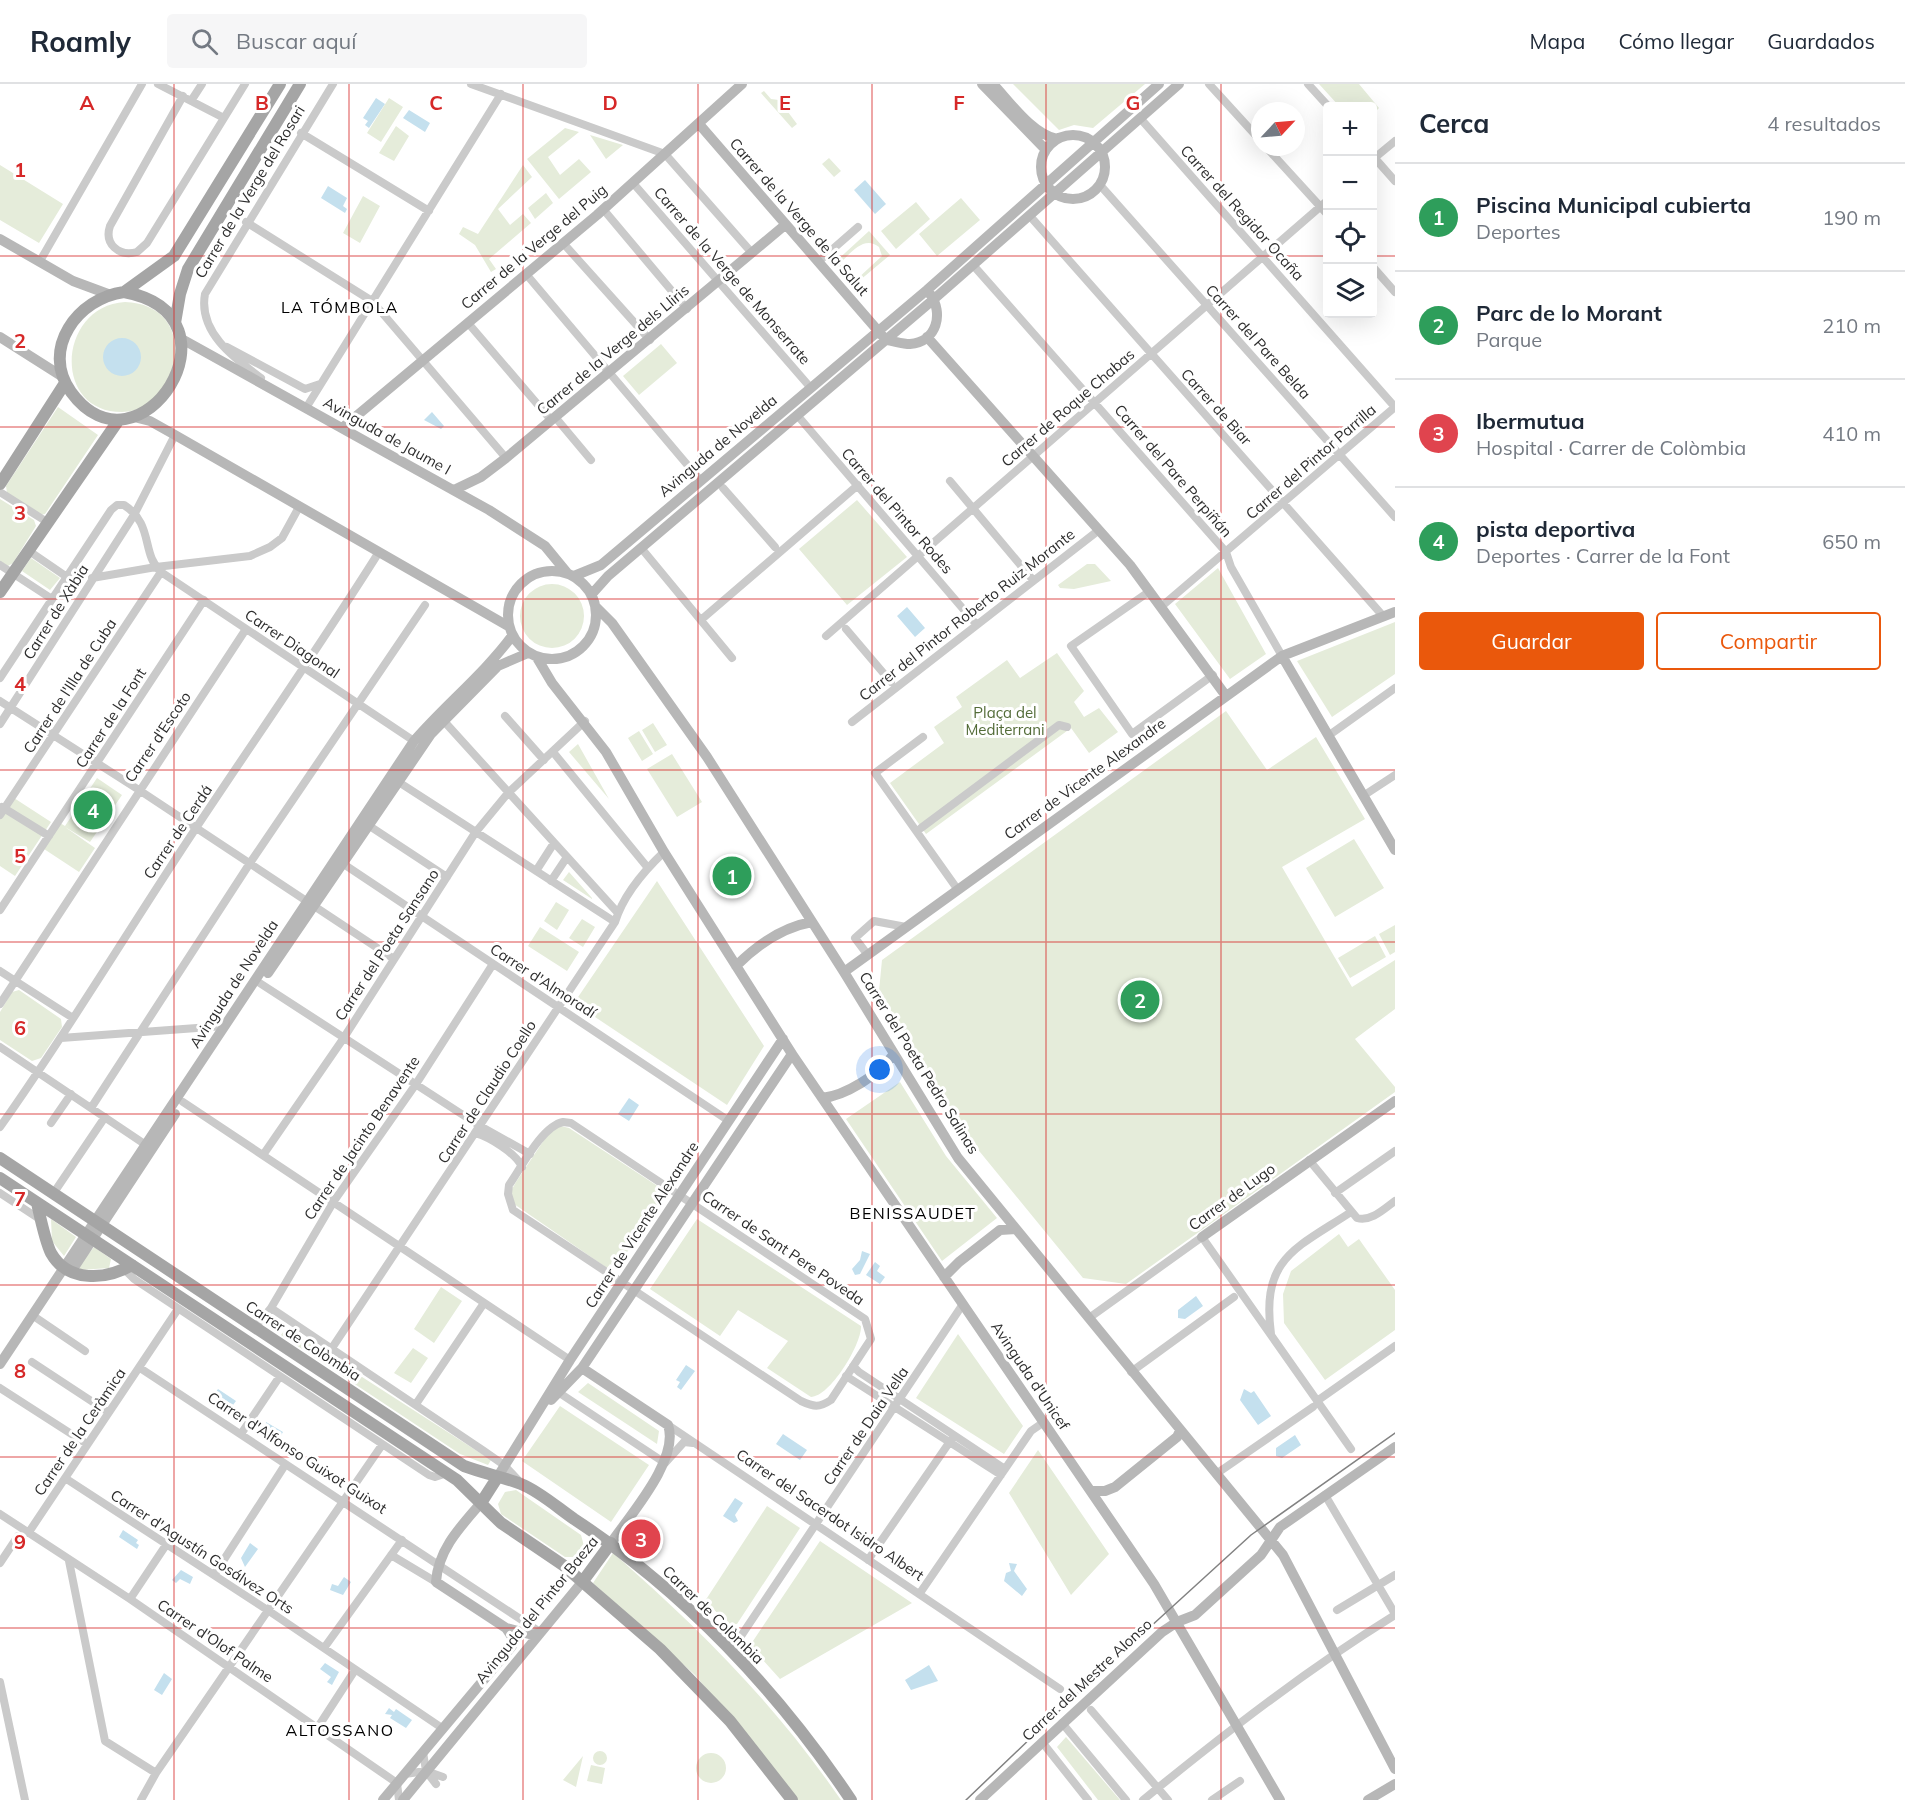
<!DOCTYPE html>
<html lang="es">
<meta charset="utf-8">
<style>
body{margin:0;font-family:Mulish,sans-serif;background:#f6f6f7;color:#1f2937}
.controls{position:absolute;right:18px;top:18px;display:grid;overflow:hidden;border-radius:6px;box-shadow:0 6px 24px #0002}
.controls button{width:54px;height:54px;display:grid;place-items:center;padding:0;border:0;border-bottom:2px solid #e0e1e3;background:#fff;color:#1f2937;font:30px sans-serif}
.compass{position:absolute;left:1251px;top:18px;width:54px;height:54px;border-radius:50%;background:#fff;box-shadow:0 6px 24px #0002;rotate:64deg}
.you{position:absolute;left:880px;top:986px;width:21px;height:21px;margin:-15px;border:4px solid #fff;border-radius:50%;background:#1a73e8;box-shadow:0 0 0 9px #1a73e833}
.badge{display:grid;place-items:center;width:39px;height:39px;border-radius:50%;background:#ea580c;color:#fff;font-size:20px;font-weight:700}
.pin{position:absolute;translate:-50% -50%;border:3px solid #fff;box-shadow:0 2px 6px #0006}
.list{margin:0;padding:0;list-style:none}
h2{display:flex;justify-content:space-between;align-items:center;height:78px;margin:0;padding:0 24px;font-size:26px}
h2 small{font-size:20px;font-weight:400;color:#747a83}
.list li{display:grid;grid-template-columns:39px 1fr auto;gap:18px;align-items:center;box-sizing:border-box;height:108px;padding:0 24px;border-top:2px solid #e0e1e3}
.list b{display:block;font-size:22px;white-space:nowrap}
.list p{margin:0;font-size:20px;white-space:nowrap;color:#747a83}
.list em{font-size:20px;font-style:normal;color:#747a83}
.actions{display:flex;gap:12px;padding:18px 24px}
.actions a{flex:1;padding:14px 0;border:2px solid #ea580c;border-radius:6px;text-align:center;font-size:21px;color:#ea580c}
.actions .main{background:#ea580c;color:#fff}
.icon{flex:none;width:33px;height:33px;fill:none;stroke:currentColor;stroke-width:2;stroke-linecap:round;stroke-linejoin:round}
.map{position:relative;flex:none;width:1395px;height:1716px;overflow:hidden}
header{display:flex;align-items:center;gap:36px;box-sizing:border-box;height:84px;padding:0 30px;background:#fff;border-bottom:2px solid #e0e1e3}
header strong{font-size:28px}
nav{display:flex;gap:33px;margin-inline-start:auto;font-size:21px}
.search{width:420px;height:54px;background:#f6f6f7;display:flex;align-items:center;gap:15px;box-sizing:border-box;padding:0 21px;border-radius:6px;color:#747a83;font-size:22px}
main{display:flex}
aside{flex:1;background:#fff}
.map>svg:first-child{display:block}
.green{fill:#e5ecda}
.water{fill:#c4e0ee}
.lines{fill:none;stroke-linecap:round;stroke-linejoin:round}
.street{stroke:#cacaca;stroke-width:8}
.secondary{stroke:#b7b7b7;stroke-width:10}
.primary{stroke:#a5a5a5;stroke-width:12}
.tram{stroke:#828282;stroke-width:1.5}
.grid{fill:none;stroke:#d62828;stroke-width:1.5;stroke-opacity:0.55}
.labels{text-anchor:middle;stroke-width:6;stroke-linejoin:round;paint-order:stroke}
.street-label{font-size:15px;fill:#2d2d2d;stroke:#fff}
.park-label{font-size:15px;fill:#536c38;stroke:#fff}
.neighbourhood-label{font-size:16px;letter-spacing:1.5px;fill:#000;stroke:#fff}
.grid-label{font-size:20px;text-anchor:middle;font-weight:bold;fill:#d62828;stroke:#fff;stroke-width:6;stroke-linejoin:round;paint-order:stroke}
</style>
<header>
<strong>Roamly</strong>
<div class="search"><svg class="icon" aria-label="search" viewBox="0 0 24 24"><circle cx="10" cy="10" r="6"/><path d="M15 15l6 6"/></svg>Buscar aquí</div>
<nav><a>Mapa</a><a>Cómo llegar</a><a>Guardados</a></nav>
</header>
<main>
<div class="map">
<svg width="1395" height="1716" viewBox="0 0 1395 1716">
<rect width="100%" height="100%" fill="#fff"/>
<path class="green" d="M1013,0h132l-52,44 -19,-3 -15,5z
M1319,0h40l20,24 -6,6 -1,-8h-33z
M764,7l7,8 8,1 18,24 -5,4 -31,-35z
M389,14l14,9 -22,35 -14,-9z
M396,42l13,10 -15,25 -15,-8z
M565,44l14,4 -31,25 12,18 19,-16 12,13 -32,27 -32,-40z
M590,51l33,10 -17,14z
M829,74l12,13 -7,6 -12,-13z
M0,81l63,39 -24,39 -39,-23z
M523,81l9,12 -34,32 12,16 13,-11 8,9 -42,36 7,10 -5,3 -16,-27 -16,-11 4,-7 15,7z
M546,109l7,10 -18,16 -7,-11z
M363,112l17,10 -20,37 -17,-10z
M961,114l19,22 -43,36 -18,-22z
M916,118l14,17 -34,30 -15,-18z
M869,147l21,24 -37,31 -10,-11 4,-4 9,9 26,-24 -3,-9c-15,-12 -28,6 -39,16l3,4 -4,3 -6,-6z
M125,218c79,3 55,110 -3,110 -71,0 -64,-106 3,-110z
M661,260l16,19 -38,32 -16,-19z
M58,323l40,28 -53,79 -5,1 -33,-22 -1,-7z
M0,415l34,21 2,6 -23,37 -5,3 -8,-5z
M857,416l50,57 -60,48 -48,-56z
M31,474l29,20 -10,12 -28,-19z
M1087,480h8l16,17 -37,8 -14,-1 -2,-3z
M1218,484l48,86 -36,25 -55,-75z
M520 532a32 32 0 1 1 64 0a32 32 0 1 1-64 0Z
M1395,538v52l-63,43 -35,-56z
M1057,569l27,38 -10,11 10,15 15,-9 19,24 -29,21 -18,-25 -145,106 -36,-51 54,-40 -10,-16 28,-20 -6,-10 51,-37 13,18z
M1226,627l41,59 49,-33 49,82 -83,48 70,120 43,-27v49l-40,30 40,48v5l-269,192 -43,-6 -112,-137 -92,-150 3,-31z
M653,639l14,22 -12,7 -13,-22z
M639,647l14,23 -11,7 -14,-23z
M578,660l31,55 -40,-47z
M672,670l30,48 -25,15 -30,-48z
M97,694l25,17 -32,47 -25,-15 30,21 -16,24 -35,-23 16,-26 5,3z
M14,714l37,24 -36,54 -15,-10v-47z
M1354,755l30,49 -49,29 -29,-49z
M569,788l23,26v1l-29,-19z
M657,797l107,165 -37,59 -153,-102z
M556,818l13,8 -12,20 -13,-9z
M582,835l13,8 -12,20 -14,-9z
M1395,841v27l-5,3 -11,-21z
M540,843l39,25 -12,19 -39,-25z
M1375,852l11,21 -36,21 -12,-20z
M19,906l42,29 1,8 -21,31 -9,3 -32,-21v-28l12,-20z
M900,998l46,74 51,62 -55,43 -96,-142z
M561,1042l8,2 90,59 -3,6 6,4 -45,71 -7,-4 -3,4 -93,-64 -3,-13 5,-9 34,-51z
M51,1135l25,18 -12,19 -12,-15z
M697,1135l164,107c1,18 -31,71 -50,71l-44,-29 21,-27 -50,-31 -18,26 -70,-47z
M1339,1150l9,13 11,-8 36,51v40l-70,50 -41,-57 -1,-29 8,-23z
M94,1163l17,12 -2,9 -29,2 -1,-4z
M441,1203l21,14 -28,42 -20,-14z
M286,1244l205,132 -3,5 -28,-11 -179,-119z
M958,1250l65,92 -19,28 -88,-56z
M413,1264l15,10 -17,25 -17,-10z
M588,1299l71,48 -2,13 -79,-52z
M560,1322l89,59 -38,57 -89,-61z
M1038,1366l71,104 -38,41 -62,-102z
M516,1406l65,45 3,11 -8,11h-11l-64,-43 -3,-10 7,-12z
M767,1422l33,22 -63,96 -7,1 -25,-24z
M820,1457l92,62 -132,76 -28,-31 -1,-4z
M613,1469c88,77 161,150 228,247h-43l-103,-125 -102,-92z
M1066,1653l54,63h-22l-41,-53z
M593 1674a7 7 0 1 1 14 0a7 7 0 1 1-14 0Z
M696 1684a15 15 0 1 1 30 0a15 15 0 1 1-30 0Z
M583,1672l-7,31 -13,-7z
M591,1681l14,3 -3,16 -15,-3z"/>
<path class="water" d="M376,14l9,6 -16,24 -4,-3 3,-4 -5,-3z
M409,26l21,13 -5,9 -22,-14z
M865,96l21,24 -11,10 -21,-24z
M328,102l19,12 -4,8 4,3 -2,4 -24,-15z
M103 273a19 19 0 1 1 38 0a19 19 0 1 1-38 0Z
M432,328l12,14 -3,3 -17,-9z
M907,523l18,21 -10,9 -18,-21z
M629,1014l10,7 -10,16 -11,-7z
M862,1167l8,3 -10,20 -5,1 -3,-6 8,-9z
M875,1178l5,4 -3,5 8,6 -5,7 -14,-9z
M1196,1212l7,10 -18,13 -7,-1v-8z
M686,1281l9,6 -14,19 -4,-3 3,-5 -4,-2z
M218,1305l18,12 -3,4 -3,-2 -3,3 -14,-10z
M1244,1305l7,4 3,-2 17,25 -13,9 -18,-25z
M266,1338l17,10 -4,7 -14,-9z
M783,1350l24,16 -7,10 -24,-16z
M1295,1351l6,10 -19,13 -6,-2v-8z
M735,1414l8,5 -8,12 3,6 -4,2 -11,-7z
M123,1446l15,10 -2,3 3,2 -2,4 -18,-12z
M250,1459l8,6 -13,18 -4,-9z
M1009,1479l8,1 -3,7 13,18 -5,7 -18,-15 2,-8 5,-2z
M181,1486l12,7 -3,7 -10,-5 -4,4 -4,-3z
M344,1493l7,5 -8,13 -13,-5 2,-6 6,2z
M325,1579l14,9 -7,13 -5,-3 4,-5 -11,-8z
M929,1581l9,16 -27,9 -6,-10z
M164,1589l8,6 -10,16 -8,-5z
M389,1624l5,4 2,-3 16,11 -6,8 -16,-10 2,-3 -7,-1z"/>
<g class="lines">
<path class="street" d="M158,0l66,34
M471,0l194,70 87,99
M1209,0l51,56
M1308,0l20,22
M183,12l-73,130c-6,18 9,31 27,26l10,-9 98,-159
M191,17l11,-17
M1140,34l255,289
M301,49l128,78
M1266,63l62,68
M1372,71l23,26
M1372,76l23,-19
M633,99l177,204
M1100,101l295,332
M603,125l84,100
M1029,131l354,401
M246,138l126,79 134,157
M563,159l87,97
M40,177l102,-177
M818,178l40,-35
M973,181l253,287 5,15 51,89
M1372,182l23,26
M526,190l175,207
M468,239l83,97
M227,263l78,42 15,-5
M261,294c-27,-20 -63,-46 -56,-84l128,-210
M306,324l195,-314
M797,331l179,209
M555,333l36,43
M950,397l83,99
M723,404l52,59
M0,408l47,30
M642,465l90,109
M29,467l38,26
M0,481l52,34
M92,494l64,-11 94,-11 20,-9 12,-9 17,-31
M1150,507l-79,55 61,88 81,-59
M1162,522l233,-199
M702,535l156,-134
M846,545l45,53
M826,552l502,-436
M0,594l111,-168 6,-5h7c30,19 17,49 37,67l253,169
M0,617l139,89 255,169
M505,632l39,44
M442,635l176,194
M852,638l247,-192
M0,640l134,-209 41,-80
M1328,652l67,-48
M923,653l-48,36 83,117
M553,668l95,116
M397,697l218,141
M1363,712l32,-21
M2,723l47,29
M0,731l161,-243
M368,741l79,52
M921,744l138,-103 8,2
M342,779l387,258
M536,787l18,-28
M551,797l16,-24
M0,826l204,-310
M867,870l-12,-16 19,-17 32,6
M0,887l73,47
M255,896l225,146 50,28
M0,920l246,-375
M61,954l163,-12
M0,963l146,98
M183,1018l387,258
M91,1024l159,-245 175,-258
M563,1038l8,1 294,196 6,20 -40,61c-12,8 -17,7 -30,1l-288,-191 -5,-16 1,-9c12,-17 33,-59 54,-63z
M51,1039l20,-29
M0,1043c69,-97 130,-200 196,-299 61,-92 124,-182 183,-276
M475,1049c14,4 41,20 47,34
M263,1071l80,-116 132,-206 33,-40 77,-72
M1309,1076l48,58c14,4 27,-9 38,-17
M0,1109l41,27
M1335,1109l60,-42
M53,1110l52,-77
M123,1184l11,11 295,196 6,2 12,-4
M271,1224l213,143 20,14 15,16
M32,1231l53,36
M1089,1234l113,-81 149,212
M255,1243l16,-19 63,-107 82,-117 77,-120
M1271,1250c-10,-76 24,-85 80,-122
M332,1264l283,-426c8,-26 30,-52 49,-70
M32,1278l76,50
M853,1282l6,6 146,97
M140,1284l400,264
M1131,1288l103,-75
M846,1292l155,99
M0,1304l87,56
M558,1308l107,71 19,-21 9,1
M1317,1317l78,-55
M416,1320l68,-101
M668,1341l392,264
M241,1350l39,-58
M1216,1390l97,-67
M65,1394l204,133 173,117
M1325,1411l70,119
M0,1430l130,85 267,184 2,17
M391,1471l45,27
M868,1476l83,-120
M69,1477l36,180 51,32
M0,1479l18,-27 11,-4 149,-223
M214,1491l71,-110
M920,1509l111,-162 13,-9
M130,1515l36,-54
M1337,1526l58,-35
M324,1564l78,-108
M731,1567l232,-347
M0,1598l25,118
M1091,1626l77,90
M1062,1639l64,77
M318,1643l37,-57
M1042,1658l46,58
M423,1668l3,19 10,13
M405,1690l21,-3 17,6
M141,1716l15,-27 226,-328
M1143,1716c81,-66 163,-130 252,-185
M1212,1716l28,-19"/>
<path class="secondary" d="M982,0l64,66
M993,0c17,18 39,50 64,55
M699,40l187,216c8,1 16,4 24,4 27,-2 34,-31 20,-50
M1041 83a32 32 0 1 1 64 0a32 32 0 1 1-64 0Z
M0,155l73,42 35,13
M0,253l63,40
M927,253l203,228 96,131
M180,254l309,172 56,36 23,28
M134,333l16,4 25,14 333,191
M342,344l255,-213 145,-131
M454,406l27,-13 25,-19 279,-233
M508 531a44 44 0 1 1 88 0a44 44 0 1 1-88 0Z
M574,492l27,-11 326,-275 232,-206
M591,511l17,-19 326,-277 245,-215
M595,522l17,17 95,134 137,215 114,186 325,397 112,214
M536,572l16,27 54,69 58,100 128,202 362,530 126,216
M1282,572l113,194
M736,882c21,-21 47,-39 76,-44
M844,888l438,-316 113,-44
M268,889l163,-239 67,-68 30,-13
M822,1014c23,-2 58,-24 71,-43
M1202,1153l193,-136
M71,1188l104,-158
M944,1193l15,-15 41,-32 16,-1
M0,1280l414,-623c31,-36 69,-66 98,-105
M582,1284l86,57c12,34 -38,90 -57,118
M551,1316l31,-32 210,-314
M497,1394l73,-118 213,-321
M1091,1407h14l10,-4 62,-50 3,-6
M506,1544l27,7 7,-3
M383,1716l129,-154v-9l-6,-9 -70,-46c2,-32 24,-55 45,-79
M403,1716l180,-219
M980,1716l182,-168 15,-10 18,-7 66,-60 19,-28 115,-80
M1368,1716l27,-16"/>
<path class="primary" d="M124,208c126,23 15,193 -53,100 -31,-43 7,-94 53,-100z
M124,208l50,-36 106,-172
M175,239l5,-29 8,-25 112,-185
M0,400l65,-101
M0,508l118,-171
M0,1074l464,308c19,7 39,11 57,18 18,7 37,24 53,35 110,72 204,172 277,281
M0,1094l457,302 44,43 62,42 97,84 70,72 62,79
M37,1119c3,13 8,38 14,50 17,30 55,27 81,12
M481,1419l16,-25
M583,1497l28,-38"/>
<path class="tram" d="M966,1716l115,-110 170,-155 144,-102"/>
</g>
<path class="grid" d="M174,0v1716M349,0v1716M523,0v1716M698,0v1716M872,0v1716M1046,0v1716M1221,0v1716M0,172h1328M1372,172h23M0,343h1395M0,515h1395M0,686h1395M0,858h1395M0,1030h1395M0,1201h1395M0,1373h1395M0,1544h1395"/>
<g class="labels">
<g class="street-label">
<text transform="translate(250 108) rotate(-59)" y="5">Carrer de la Verge del Rosari</text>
<text transform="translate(1242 129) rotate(48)" y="5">Carrer del Regidor Ocaña</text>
<text transform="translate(799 133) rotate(49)" y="5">Carrer de la Verge de la Salut</text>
<text transform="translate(534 163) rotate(-40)" y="5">Carrer de la Verge del Puig</text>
<text transform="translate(732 192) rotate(49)" y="5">Carrer de la Verge de Monserrate</text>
<text transform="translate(1258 258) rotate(48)" y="5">Carrer del Pare Belda</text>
<text transform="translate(613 266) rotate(-40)" y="5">Carrer de la Verge dels Lliris</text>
<text transform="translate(1216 323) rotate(48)" y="5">Carrer de Biar</text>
<text transform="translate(1068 324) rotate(-41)" y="5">Carrer de Roque Chabas</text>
<text transform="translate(387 352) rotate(29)" y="5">Avinguda de Jaume I</text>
<text transform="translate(718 362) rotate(-40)" y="5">Avinguda de Novelda</text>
<text transform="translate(1311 378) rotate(-41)" y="5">Carrer del Pintor Parrilla</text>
<text transform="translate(1173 387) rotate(49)" y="5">Carrer del Pare Perpiñán</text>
<text transform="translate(897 427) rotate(49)" y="5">Carrer del Pintor Rodes</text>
<text transform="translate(56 528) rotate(-58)" y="5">Carrer de Xàbia</text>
<text transform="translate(967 531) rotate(-38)" y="5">Carrer del Pintor Roberto Ruiz Morante</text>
<text transform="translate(292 560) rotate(34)" y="5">Carrer Diagonal</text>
<text transform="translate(70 602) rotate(-57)" y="5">Carrer de l'Illa de Cuba</text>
<text transform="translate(111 634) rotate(-57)" y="5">Carrer de la Font</text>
<text transform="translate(158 653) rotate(-56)" y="5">Carrer d'Escoto</text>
<text transform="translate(1085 695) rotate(-36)" y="5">Carrer de Vicente Alexandre</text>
<text transform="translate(178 748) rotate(-56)" y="5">Carrer de Cerdá</text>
<text transform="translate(387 861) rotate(-57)" y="5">Carrer del Poeta Sansano</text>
<text transform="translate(543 897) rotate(33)" y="5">Carrer d'Almoradí</text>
<text transform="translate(234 900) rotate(-57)" y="5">Avinguda de Novelda</text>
<text transform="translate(919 979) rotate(58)" y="5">Carrer del Poeta Pedro Salinas</text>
<text transform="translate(487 1008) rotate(-57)" y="5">Carrer de Claudio Coello</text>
<text transform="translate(362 1054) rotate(-56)" y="5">Carrer de Jacinto Benavente</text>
<text transform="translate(1232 1113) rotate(-36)" y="5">Carrer de Lugo</text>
<text transform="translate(642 1141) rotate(-57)" y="5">Carrer de Vicente Alexandre</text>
<text transform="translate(783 1164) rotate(34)" y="5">Carrer de Sant Pere Poveda</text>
<text transform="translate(303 1257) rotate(33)" y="5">Carrer de Colòmbia</text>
<text transform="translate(1030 1292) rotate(56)" y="5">Avinguda d'Unicef</text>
<text transform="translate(866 1342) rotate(-56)" y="5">Carrer de Daia Vella</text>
<text transform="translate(80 1348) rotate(-56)" y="5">Carrer de la Ceràmica</text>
<text transform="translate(297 1369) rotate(33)" y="5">Carrer d'Alfonso Guixot Guixot</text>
<text transform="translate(830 1431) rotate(34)" y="5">Carrer del Sacerdot Isidro Albert</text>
<text transform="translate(202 1468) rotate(33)" y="5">Carrer d'Agustín Gosálvez Orts</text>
<text transform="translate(537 1526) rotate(-51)" y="5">Avinguda del Pintor Baeza</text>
<text transform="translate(713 1531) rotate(44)" y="5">Carrer de Colòmbia</text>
<text transform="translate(215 1557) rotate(34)" y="5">Carrer d'Olof Palme</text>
<text transform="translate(1087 1596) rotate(-43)" y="5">Carrer del Mestre Alonso</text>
</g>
<g class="park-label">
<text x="1005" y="634">Plaça del<tspan x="1005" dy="17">Mediterrani</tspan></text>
</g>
<g class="neighbourhood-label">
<text x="340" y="229">LA TÓMBOLA</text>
<text x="913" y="1135">BENISSAUDET</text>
<text x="340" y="1652">ALTOSSANO</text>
</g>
</g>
<g class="grid-label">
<text x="87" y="26">A</text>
<text x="262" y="26">B</text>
<text x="436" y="26">C</text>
<text x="610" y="26">D</text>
<text x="785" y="26">E</text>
<text x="959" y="26">F</text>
<text x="1133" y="26">G</text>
<text x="20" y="93">1</text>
<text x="20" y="264">2</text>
<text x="20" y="436">3</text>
<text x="20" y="607">4</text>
<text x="20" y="779">5</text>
<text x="20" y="951">6</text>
<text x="20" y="1122">7</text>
<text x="20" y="1294">8</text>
<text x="20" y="1465">9</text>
</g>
</svg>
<div class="controls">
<button>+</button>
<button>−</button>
<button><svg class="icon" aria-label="locate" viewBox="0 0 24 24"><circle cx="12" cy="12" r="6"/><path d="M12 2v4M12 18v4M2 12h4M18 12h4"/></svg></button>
<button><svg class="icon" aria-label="layers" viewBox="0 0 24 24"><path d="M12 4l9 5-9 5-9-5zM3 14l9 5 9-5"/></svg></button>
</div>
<svg class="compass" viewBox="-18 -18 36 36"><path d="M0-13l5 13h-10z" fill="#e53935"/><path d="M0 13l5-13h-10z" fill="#747a83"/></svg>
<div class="you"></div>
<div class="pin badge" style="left:732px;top:792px;background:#2e9e5b">1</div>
<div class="pin badge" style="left:1140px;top:916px;background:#2e9e5b">2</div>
<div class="pin badge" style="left:641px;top:1455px;background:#e0444e">3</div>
<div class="pin badge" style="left:93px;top:726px;background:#2e9e5b">4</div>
</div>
<aside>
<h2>Cerca<small>4 resultados</small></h2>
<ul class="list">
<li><span class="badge" style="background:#2e9e5b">1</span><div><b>Piscina Municipal cubierta</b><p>Deportes</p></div><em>190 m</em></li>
<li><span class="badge" style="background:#2e9e5b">2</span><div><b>Parc de lo Morant</b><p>Parque</p></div><em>210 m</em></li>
<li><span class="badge" style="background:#e0444e">3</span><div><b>Ibermutua</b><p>Hospital · Carrer de Colòmbia</p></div><em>410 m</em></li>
<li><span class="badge" style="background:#2e9e5b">4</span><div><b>pista deportiva</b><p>Deportes · Carrer de la Font</p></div><em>650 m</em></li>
</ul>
<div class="actions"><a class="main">Guardar</a><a>Compartir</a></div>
</aside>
</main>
